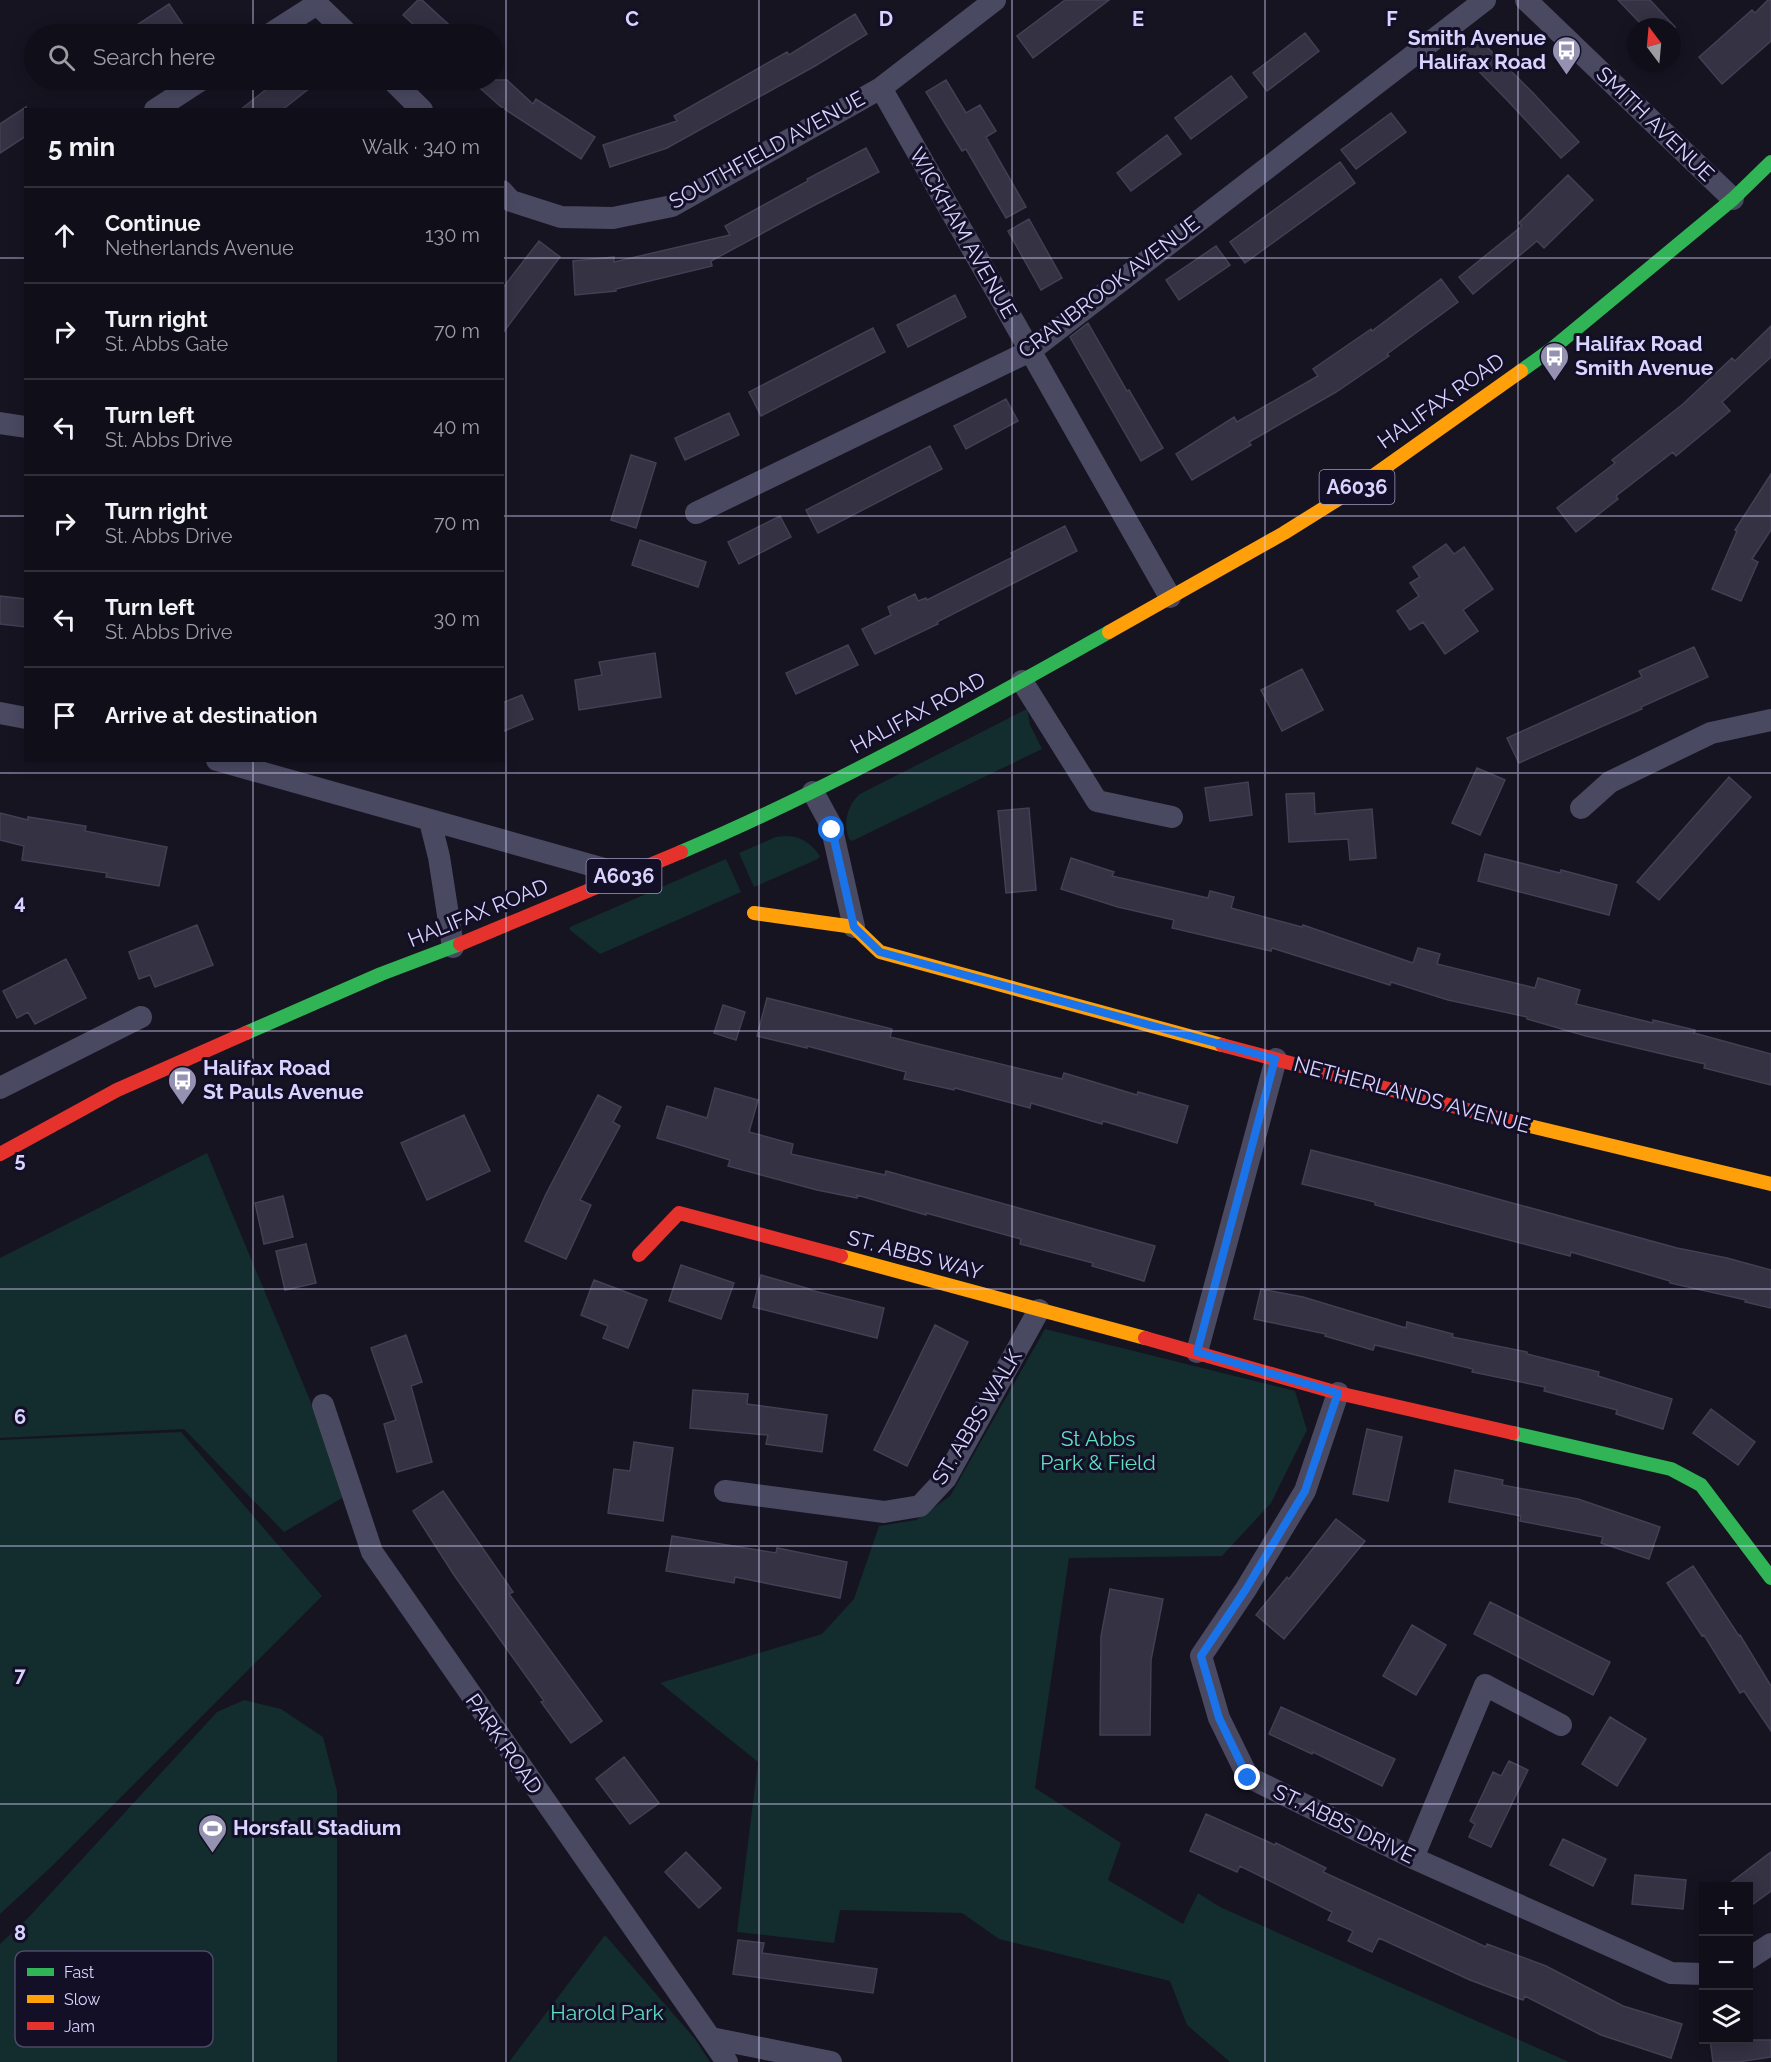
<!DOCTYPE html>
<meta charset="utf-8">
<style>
body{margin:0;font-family:Raleway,sans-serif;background:#1e1d26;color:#f1f3f6}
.controls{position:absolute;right:18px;bottom:18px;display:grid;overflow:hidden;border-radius:0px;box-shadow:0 3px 15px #0003}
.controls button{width:54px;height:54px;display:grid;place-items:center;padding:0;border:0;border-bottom:2px solid #302f38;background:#100f19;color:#f1f3f6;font:30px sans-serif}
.compass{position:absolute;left:1627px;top:18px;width:54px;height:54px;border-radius:50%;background:#100f19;box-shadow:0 3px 15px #0003;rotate:344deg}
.stop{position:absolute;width:18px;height:18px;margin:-14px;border:4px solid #1a73e8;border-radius:50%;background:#fff}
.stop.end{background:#1a73e8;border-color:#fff;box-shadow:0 2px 6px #0008}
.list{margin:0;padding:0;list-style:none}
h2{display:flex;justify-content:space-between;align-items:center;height:78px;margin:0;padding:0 24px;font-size:26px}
h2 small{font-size:20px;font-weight:400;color:#9c9ca2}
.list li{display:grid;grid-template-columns:39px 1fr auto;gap:18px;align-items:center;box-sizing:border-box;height:96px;padding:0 24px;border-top:2px solid #302f38}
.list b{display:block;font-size:22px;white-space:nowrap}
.list p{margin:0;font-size:20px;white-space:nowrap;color:#9c9ca2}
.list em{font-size:20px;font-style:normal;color:#9c9ca2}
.icon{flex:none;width:33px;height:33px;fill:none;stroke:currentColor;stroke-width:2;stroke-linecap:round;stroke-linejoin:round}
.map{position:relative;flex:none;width:1771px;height:2062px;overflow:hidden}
.search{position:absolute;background:#100f19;box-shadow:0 3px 15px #0003;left:24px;top:24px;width:480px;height:66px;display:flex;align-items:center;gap:15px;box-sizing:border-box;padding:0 21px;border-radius:33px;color:#9c9ca2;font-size:22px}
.panel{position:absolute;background:#100f19;box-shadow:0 3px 15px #0003;left:24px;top:108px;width:480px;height:654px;border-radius:0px}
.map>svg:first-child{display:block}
.green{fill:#132c2d}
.building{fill:#343243;stroke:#433f54;stroke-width:1.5}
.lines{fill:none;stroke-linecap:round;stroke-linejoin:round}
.street{stroke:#4a4962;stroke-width:22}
.fast{stroke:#30b455;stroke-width:14}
.slow{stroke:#ff9f0a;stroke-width:14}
.jam{stroke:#e5322d;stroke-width:14}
.route{stroke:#1a73e8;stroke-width:8}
.grid{fill:none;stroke:#d9d4ff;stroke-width:1.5;stroke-opacity:0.55}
.labels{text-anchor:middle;stroke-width:6;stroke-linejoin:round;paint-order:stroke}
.shield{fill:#130f26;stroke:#9e99be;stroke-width:1.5}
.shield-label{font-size:20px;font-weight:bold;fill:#d9d4ff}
.poi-label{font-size:21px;font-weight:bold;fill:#d9d4ff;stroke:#130f26;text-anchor:start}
.street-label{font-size:21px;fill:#d9d4ff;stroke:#130f26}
.park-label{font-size:21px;fill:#5fe0c0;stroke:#130f26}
.key{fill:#130f26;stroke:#4e4a67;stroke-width:1.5}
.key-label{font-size:16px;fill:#d9d4ff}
.grid-label{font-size:20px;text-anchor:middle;font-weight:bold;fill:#d9d4ff;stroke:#130f26;stroke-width:6;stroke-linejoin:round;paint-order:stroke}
</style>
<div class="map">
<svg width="1771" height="2062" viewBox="0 0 1771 2062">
<rect width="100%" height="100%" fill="#161421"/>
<path class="green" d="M1027,709l3,16 12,24 -190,92 -3,-2c-6,-16 -2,-34 11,-45z
M785,836c16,0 26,7 35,20l-2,3 -64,28 -15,-34 37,-16z
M726,859l15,33 -141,62 -30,-24v-3z
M207,1153l142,341 -65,38 -100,-103 -184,9v-180z
M1045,1329l250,62 12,39 -36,73 -49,53 -153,2 -34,230 86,55 -13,37 75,44 15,-31 22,14 349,155h-339l-43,-37 -17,-44 -171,-42 -37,-26 -122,-3 -6,33 -97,-11 21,-170 -98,-79 162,-49 32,-35 25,-73 37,-6 34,-24z
M181,1432l141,164 -273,273 -49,45v-474z
M244,1700l37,9 42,28 14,54v271h-337v-118l29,-27 188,-205z
M605,1935l90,104 15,23h-201z"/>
<path class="building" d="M418,0h4l37,34h-35l-21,-19z
M1065,0h44l-76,58 -16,-22z
M1618,0h32l25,27h-31z
M1768,0h3v41l-49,43 -23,-27 53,-47 3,3z
M169,4l14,21 -14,9h-46z
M855,14l12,20 -52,32 -148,82 -57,19 -7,-22 74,-24 -3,-5 113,-64 2,3z
M1305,33l14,18 -52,40 -14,-18z
M1477,37l56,56 46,49 -18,16 -54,-58 -47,-48z
M1231,76l16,21 -56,42 -16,-21z
M278,80h42l-38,30h-42z
M471,80h36l26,24 3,-5 59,38 -14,22 -81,-53z
M946,80l20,33 14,-8 16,26 -10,6 40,70 -20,11 -40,-69 -4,2 -36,-59z
M26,107v29l-26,17v-29z
M1391,113l15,19 -50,37 -15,-19z
M1167,135l14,19 -50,37 -14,-18z
M866,148l13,24 -70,36 -98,53 1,5 -96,23v2l-41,4 -2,-34 41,-4v5l116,-27 -5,-9 83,-45 -1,-2z
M1340,162l15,21 -110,80 -15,-21z
M1568,175l25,25 -49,48 -7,-7 -64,53 -14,-17 63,-51 -3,-3z
M1029,219l33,59 -21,12 -33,-59z
M539,241l21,16 -58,77v-45z
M1216,246l14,19 -51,35 -13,-20z
M1441,279l17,23 -71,52 2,2 -53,36 -87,50 2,3 -59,35 -16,-26 58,-37 3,5 81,-46 -5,-7 58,-40 1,2z
M955,295l11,22 -58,30 -11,-22z
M1088,323l39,68 2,-1 34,58 -22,13 -71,-124z
M1771,326v31l-49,45 8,9 -54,45 -3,-4 -57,44 2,3 -42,33 -19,-24 58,-45 -3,-3 71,-56 49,-46 3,3z
M873,328l12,24 -124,64 -12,-24z
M1006,399l12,22 -52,28 -12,-23z
M729,413l10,22 -54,25 -10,-22z
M930,446l12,23 -124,64 -12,-23z
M631,455l25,8 -20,65 -25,-8z
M1771,474v56l-19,29 6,3 -17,39 -29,-12 25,-58 -2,-1z
M780,516l11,21 -52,27 -11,-22z
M1065,526l12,25 -140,71 1,2 -63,30 -13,-25 29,-14 -3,-8 27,-13 3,7 8,-3 1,2 86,-43 -2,-4z
M640,540l66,22 -8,25 -66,-22z
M1446,544l8,10 10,-7 29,42 -30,21 15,21 -33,23 -22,-32 -13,8 -13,-19 22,-15 -9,-13 10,-6 -7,-10z
M0,596l26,3v28l-26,-3z
M848,645l10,20 -62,29 -10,-21z
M1694,647l14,30 -67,30 1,2 -123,54 -12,-25 135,-61 -3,-6z
M655,653l6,44 -82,13 -4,-30 27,-5 -3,-13z
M1302,669l21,41 -41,21 -21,-41z
M522,695l11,24 -31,13v-29z
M1477,768l28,12 -25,55 -28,-12z
M1729,777l22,20 -92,103 -22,-18z
M1248,782l4,33 -42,6 -5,-33z
M1314,793l1,21 57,-5 4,49 -26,2 -2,-21 -59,3 -3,-48z
M1029,808l7,82 -30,3 -8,-82z
M0,813l28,7v-3l58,9 -1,5 82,16 -8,39 -53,-9 1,-4 -85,-13 2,-14 -24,-6z
M1485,854l75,19 1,-3 56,15 -8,30 -131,-34z
M1071,858l43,14 -2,4 96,22 2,-7 24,6 -3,11 71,19 1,-2 110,38 5,-15 22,6 -3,10 98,24 3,-10 42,12 -4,14 77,19v-3l42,10 -1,3 77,21v31l-67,-17 1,-4 -119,-28 -59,-17v-2l-79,-17 -57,-18 -1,3 -118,-37 -1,3 -99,-23 2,-8 -56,-13 -57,-18z
M197,925l16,40 -58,22 -5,-12 -11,4 -10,-27z
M66,959l20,39 -51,26 -7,-12 -11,6 -14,-27z
M767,998l125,31 -2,8 172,42 2,-6 73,22 1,-3 50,14 -11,37 -74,-22 -1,3 -71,-21 -1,5 -75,-20 -1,2 -50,-11 2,-7 -99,-26v2l-50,-12z
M723,1005l22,7 -9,28 -22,-7z
M715,1088l43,12 -9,32 44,12 -2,10 94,21 1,-4 269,75 -11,35 -52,-15 1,-3 -73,-19 1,-5 -95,-26v2l-69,-20v3l-40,-8 -89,-24 2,-6 -73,-22 10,-32 40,12z
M598,1095l23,12 -8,15 7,4 -40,74 11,5 -25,54 -41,-18 21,-47z
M464,1115l26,56 -63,29 -26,-57z
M1311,1150l114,29 252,69 50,10 44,12v38l-26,-6 1,-2 -76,-17v-2l-99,-29 -1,4 -195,-51v-3l-73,-18z
M283,1196l10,41 -29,7 -9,-41z
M306,1244l10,39 -31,7 -9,-39z
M681,1265l53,18 -13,36 -52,-18z
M761,1275l49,14v1l74,18 -7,30 -124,-31z
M594,1280l53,20 -19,48 -25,-10 5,-12 -27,-11z
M1261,1289l42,8 103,31 1,-6 46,12 -1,3 75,15v2l72,18 -1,4 74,23 -9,30 -47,-15 1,-4 -73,-19 1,-4 -73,-15 1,-3 -98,-24 -2,5 -48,-14 1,-2 -72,-15z
M935,1325l33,17 -61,124 -33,-16z
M406,1335l16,47 -11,4 21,76 -35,10 -13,-48 12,-4 -25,-72z
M693,1390l55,4 -1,10 80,11 -5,37 -56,-8 2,-9 -78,-7z
M1711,1409l44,33 -17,23 -45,-32z
M1367,1429l35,8 -14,64 -35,-7z
M634,1442l39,6 -10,73 -55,-8 6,-44 16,2z
M1455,1470l48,10 -1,5 76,14 82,28 -11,32 -48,-16 2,-6 -83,-16 1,-5 -72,-14z
M443,1491l70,101 -4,2 93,127 -31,22 -30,-41 3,-1 -90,-126 -41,-64z
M1336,1519l29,22 -81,98 -28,-24 31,-38 2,2z
M672,1536l104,17 1,-5 70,14 -7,36 -105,-21 -1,6 -68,-12z
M1693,1566l46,70 1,-1 31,51v45l-27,-40 -4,2 -36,-58 -2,1 -35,-53z
M1110,1589l53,10 -12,61 -1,75h-50l1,-99z
M1490,1602l120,60 -17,33 -119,-61z
M1412,1625l34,20 -30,50 -33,-19z
M1281,1707l114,52 -13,27 -69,-34 -1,2 -43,-20z
M1610,1717l36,22 -29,47 -35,-22z
M624,1757l35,46 -29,21 -34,-45z
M1509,1761l19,9 -37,77 -22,-10 6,-13 -5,-3 23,-49 8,4z
M1206,1814l69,31 1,-2 50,25 -3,4 163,75 1,-3 59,22 77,40 59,18 -11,34 -70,-23 -76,-39 -2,4 -53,-20 -91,-42 -7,14 -24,-11 5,-10 -25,-11 4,-8 -92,-46 -3,6 -47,-21z
M1563,1839l43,20 -13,27 -43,-21z
M686,1852l35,36 -22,20 -34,-36z
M1771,1852v39l-22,16v-20h-24z
M1635,1875l51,5 -3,29 -51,-5z
M738,1940l26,3 -2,10 115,16 -4,24 -140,-19z
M1710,2040h61v17l-33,5h-25z"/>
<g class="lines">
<path class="street" d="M316,0l1,4 31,30
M1526,0l207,199
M270,34l47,-30
M392,80l30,30
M881,88l289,509
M155,110l46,-30
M502,191l9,10 50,16 52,1 59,-12 209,-118 114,-88
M0,423l26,4
M696,513l334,-162 455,-351
M1022,681l75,120 75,16
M0,713l26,5
M217,760l409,115
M813,792l18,33 23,102
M1581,808l29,-26 101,-49 60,-13
M430,821l9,36 14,90
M0,1088l141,-71
M1197,1352l79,-293
M1338,1393l-33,98 -59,98 -45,67 18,62 29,59 165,81 258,115 33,1
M323,1405l49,147 355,510
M725,1491l159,21 36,-6 26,-28 93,-168
M1413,1858l72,-173 76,40
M1748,1959l23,-15
M711,2038l120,24"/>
<path class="fast" d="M1521,371l32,-23 180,-149 38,-37
M681,852c148,-63 288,-141 428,-220
M246,1033l135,-59 79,-30
M1513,1433l158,36 30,16 70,93"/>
<path class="slow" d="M1109,632l175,-99 72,-45 165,-117
M754,913l100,14 26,25 342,93
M1509,1121l262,63
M841,1256l304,82"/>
<path class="jam" d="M460,944l221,-92
M1222,1045l287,76
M0,1154l117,-64 129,-57
M639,1255l40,-42 162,43
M1145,1338l193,55 175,40"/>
</g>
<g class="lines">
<path class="route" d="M832,830l22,97 26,25 395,107 -78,293 141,41 -33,98 -59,98 -45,67 18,62 29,60"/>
</g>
<path class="grid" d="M253,0v34M506,0v2062M759,0v2062M1012,0v2062M1265,0v2062M1518,0v2062M253,80v30M0,258h26M502,258h1269M0,516h26M502,516h1269M253,760v1302M0,773h1771M0,1031h1771M0,1289h1771M0,1546h1771M0,1804h1771"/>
<defs>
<symbol id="bus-pin" viewBox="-11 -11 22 30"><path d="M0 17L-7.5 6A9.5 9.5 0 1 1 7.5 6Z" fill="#9591b1" stroke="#130f26"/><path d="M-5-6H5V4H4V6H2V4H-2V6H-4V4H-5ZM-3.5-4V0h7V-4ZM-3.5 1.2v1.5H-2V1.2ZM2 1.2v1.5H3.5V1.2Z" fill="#fff"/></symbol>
<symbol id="stadium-pin" viewBox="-11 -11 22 30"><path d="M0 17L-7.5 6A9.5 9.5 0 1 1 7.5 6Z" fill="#9591b1" stroke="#130f26"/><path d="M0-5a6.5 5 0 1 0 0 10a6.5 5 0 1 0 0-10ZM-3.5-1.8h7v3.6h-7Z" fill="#fff"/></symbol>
</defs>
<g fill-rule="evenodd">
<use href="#bus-pin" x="1550" y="34" width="33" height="45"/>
<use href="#bus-pin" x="1538" y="340" width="33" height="45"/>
<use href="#bus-pin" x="166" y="1064" width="33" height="45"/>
<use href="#stadium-pin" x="196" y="1812" width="33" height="45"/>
</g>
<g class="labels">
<g class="shield">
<rect x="1319.5" y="470" width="75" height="34" rx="4.5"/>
<rect x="586.5" y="859" width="75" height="34" rx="4.5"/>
</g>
<g class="shield-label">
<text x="1357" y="494">A6036</text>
<text x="624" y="883">A6036</text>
</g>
<g class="poi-label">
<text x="1546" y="45" text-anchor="end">Smith Avenue<tspan x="1546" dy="24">Halifax Road</tspan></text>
<text x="1575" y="351">Halifax Road<tspan x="1575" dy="24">Smith Avenue</tspan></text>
<text x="203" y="1075">Halifax Road<tspan x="203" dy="24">St Pauls Avenue</tspan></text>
<text x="233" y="1835">Horsfall Stadium</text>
</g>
<g class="street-label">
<text transform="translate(1655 124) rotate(44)" y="7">SMITH AVENUE</text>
<text transform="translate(767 150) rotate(-29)" y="7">SOUTHFIELD AVENUE</text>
<text transform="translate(963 233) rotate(60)" y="7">WICKHAM AVENUE</text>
<text transform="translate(1109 287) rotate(-37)" y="7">CRANBROOK AVENUE</text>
<text transform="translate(1441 401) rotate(-35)" y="7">HALIFAX ROAD</text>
<text transform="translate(918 713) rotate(-28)" y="7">HALIFAX ROAD</text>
<text transform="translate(478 913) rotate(-22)" y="7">HALIFAX ROAD</text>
<text transform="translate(1412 1095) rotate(15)" y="7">NETHERLANDS AVENUE</text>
<text transform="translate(915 1255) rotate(15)" y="7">ST. ABBS WAY</text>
<text transform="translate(977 1417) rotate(-59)" y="7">ST. ABBS WALK</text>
<text transform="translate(504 1744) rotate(55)" y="7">PARK ROAD</text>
<text transform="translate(1344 1824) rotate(26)" y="7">ST. ABBS DRIVE</text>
</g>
<g class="park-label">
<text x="1098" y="1446">St Abbs<tspan x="1098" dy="24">Park &amp; Field</tspan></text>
<text x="607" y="2020">Harold Park</text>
</g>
</g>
<rect x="15" y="1951" width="198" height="96" rx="9" class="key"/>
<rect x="27" y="1968" width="27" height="8" fill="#30b455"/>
<rect x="27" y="1995" width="27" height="8" fill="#ff9f0a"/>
<rect x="27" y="2022" width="27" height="8" fill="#e5322d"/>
<g class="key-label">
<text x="64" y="1978">Fast</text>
<text x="64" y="2005">Slow</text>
<text x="64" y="2032">Jam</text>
</g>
<g class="grid-label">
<text x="632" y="26">C</text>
<text x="886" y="26">D</text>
<text x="1138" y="26">E</text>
<text x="1392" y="26">F</text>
<text x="20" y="909">4</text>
<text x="20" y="1167">5</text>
<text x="20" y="1424">6</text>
<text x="20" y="1682">7</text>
<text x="20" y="1940">8</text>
</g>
</svg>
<div class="controls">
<button>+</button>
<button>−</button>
<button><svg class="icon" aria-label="layers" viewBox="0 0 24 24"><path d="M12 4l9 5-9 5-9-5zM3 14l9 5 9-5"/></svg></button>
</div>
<svg class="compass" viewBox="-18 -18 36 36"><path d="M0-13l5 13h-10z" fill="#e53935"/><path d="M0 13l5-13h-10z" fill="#9c9ca2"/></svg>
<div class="stop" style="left:832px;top:830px"></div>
<div class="stop end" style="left:1248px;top:1778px"></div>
<div class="search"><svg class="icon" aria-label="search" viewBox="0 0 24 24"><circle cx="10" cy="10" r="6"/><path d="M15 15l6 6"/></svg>Search here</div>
<section class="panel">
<h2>5 min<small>Walk · 340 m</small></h2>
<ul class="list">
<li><svg class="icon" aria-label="ahead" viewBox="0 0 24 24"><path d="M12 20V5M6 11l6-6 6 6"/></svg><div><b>Continue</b><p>Netherlands Avenue</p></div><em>130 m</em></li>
<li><svg class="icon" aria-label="right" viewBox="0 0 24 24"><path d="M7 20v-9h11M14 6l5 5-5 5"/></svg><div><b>Turn right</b><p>St. Abbs Gate</p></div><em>70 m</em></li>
<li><svg class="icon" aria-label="left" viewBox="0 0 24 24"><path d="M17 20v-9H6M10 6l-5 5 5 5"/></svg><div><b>Turn left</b><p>St. Abbs Drive</p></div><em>40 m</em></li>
<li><svg class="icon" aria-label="right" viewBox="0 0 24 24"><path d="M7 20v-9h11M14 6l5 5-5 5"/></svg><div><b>Turn right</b><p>St. Abbs Drive</p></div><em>70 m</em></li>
<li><svg class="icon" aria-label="left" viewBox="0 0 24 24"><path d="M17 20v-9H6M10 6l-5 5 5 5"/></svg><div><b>Turn left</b><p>St. Abbs Drive</p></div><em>30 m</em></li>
<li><svg class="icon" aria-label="arrive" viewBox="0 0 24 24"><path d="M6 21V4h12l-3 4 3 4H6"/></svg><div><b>Arrive at destination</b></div></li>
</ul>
</section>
</div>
